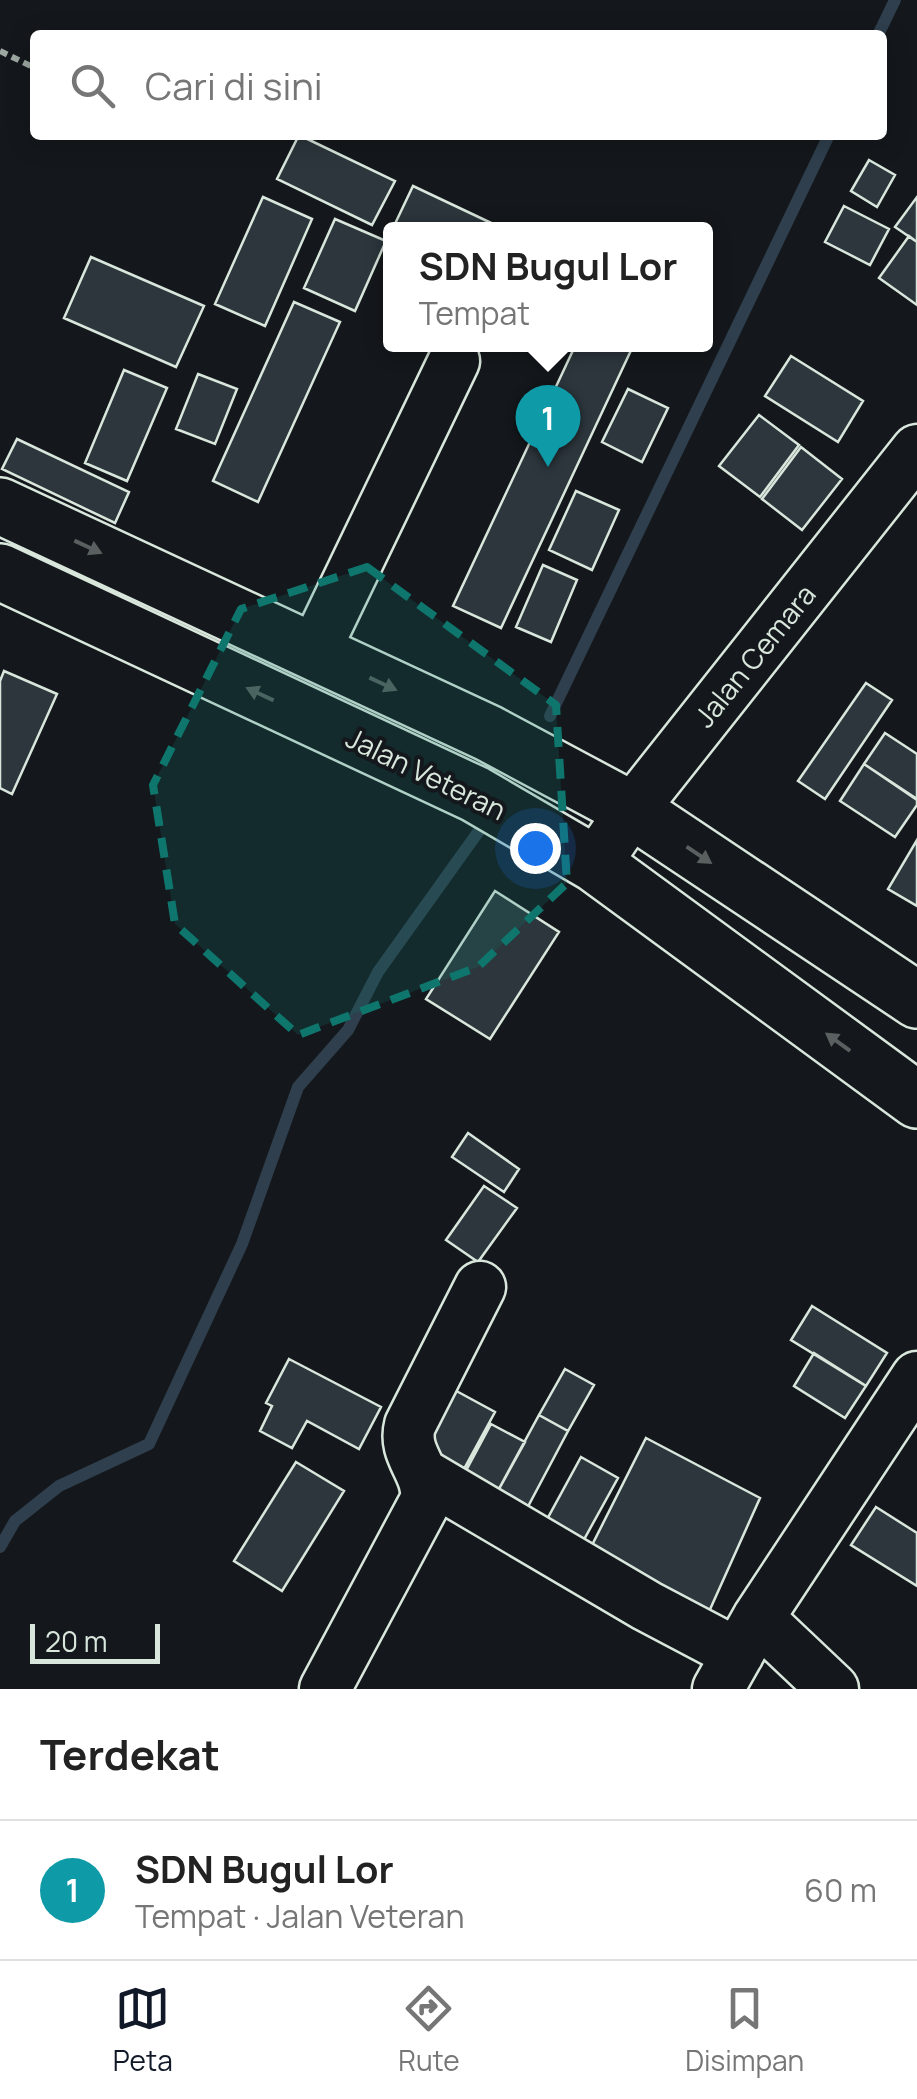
<!DOCTYPE html>
<html lang="id">
<meta charset="utf-8">
<style>
body{margin:0;font-family:Manrope,sans-serif;background:#f2f2f2;color:#222}
.scale{position:absolute;left:30px;bottom:25px;width:130px;box-sizing:border-box;padding-left:10px;border:5px solid #d8e6dc;border-top:0;font-size:28px;line-height:35px;white-space:nowrap;color:#d8e6dc;-webkit-text-stroke:8px #14181c;paint-order:stroke}
.you{position:absolute;left:535px;top:848px;width:35px;height:35px;margin:-25px;border:8px solid #fff;border-radius:50%;background:#1a73e8;box-shadow:0 0 0 15px #1a73e833}
.badge{display:grid;place-items:center;width:65px;height:65px;border-radius:50%;background:#111827;color:#fff;font-size:32px;font-weight:700}
.pin{position:absolute;translate:-50% -82px;filter:drop-shadow(0 2px 5px #0008)}
.pin::after{content:'';position:absolute;top:52px;width:35px;height:30px;background:inherit;clip-path:polygon(0 0,100% 0,50% 100%)}
.popup{position:absolute;left:383px;top:222px;width:330px;height:130px;box-sizing:border-box;display:grid;place-content:center;border-radius:10px;background:#fff;filter:drop-shadow(0 2px 8px #0005);font-size:32px;white-space:nowrap;color:#767676}
.popup b{font-size:38px;color:#222}
.popup::after{content:'';position:absolute;left:50%;top:100%;margin-left:-20px;border:20px solid transparent;border-top-color:#fff}
.list{margin:0;padding:0;list-style:none}
h2{display:flex;justify-content:space-between;align-items:center;height:130px;margin:0;padding:0 40px;font-size:42px}
h2 small{font-size:32px;font-weight:400;color:#767676}
.list li{display:grid;grid-template-columns:65px 1fr auto;gap:30px;align-items:center;box-sizing:border-box;height:140px;padding:0 40px;border-top:2px solid #e0e0e0}
.list b{display:block;font-size:38px;white-space:nowrap}
.list p{margin:0;font-size:32px;white-space:nowrap;color:#767676}
.list em{font-size:32px;font-style:normal;color:#767676}
.icon{flex:none;width:55px;height:55px;fill:none;stroke:currentColor;stroke-width:2;stroke-linecap:round;stroke-linejoin:round}
.map{position:relative;flex:none;width:917px;height:1689px;overflow:hidden}
.search{position:absolute;background:#fff;box-shadow:0 5px 25px #0003;left:30px;right:30px;top:30px;height:110px;display:flex;align-items:center;gap:25px;box-sizing:border-box;padding:0 35px;border-radius:10px;color:#767676;font-size:38px}
.sheet{height:270px;background:#fff}
nav{display:flex;justify-content:space-around;align-items:center;box-sizing:border-box;height:140px;border-top:2px solid #e0e0e0;background:#fff;font-size:28px;color:#767676}
nav a{display:grid;justify-items:center;gap:5px}
nav .on{color:#111827}
.map>svg:first-child{display:block}
.lines{fill:none;stroke-linecap:round;stroke-linejoin:round}
.stream{stroke:#2f3f4d;stroke-width:12}
.building{fill:#2c363c;stroke:#d8e6dc;stroke-width:2.5}
.minor-casing{stroke:#d8e6dc;stroke-width:55}
.highway-casing{stroke:#d8e6dc;stroke-width:60}
.path{stroke:#9da8a2;stroke-width:6;stroke-dasharray:8 5;stroke-linecap:butt}
.minor{stroke:#14181c;stroke-width:50}
.highway{stroke:#14181c;stroke-width:55}
.oneway{fill:#59605f}
.marked{fill:#0f766e;fill-opacity:0.2;stroke:#0f766e;stroke-width:8;stroke-dasharray:20 12;stroke-linejoin:round}
.labels{text-anchor:middle;stroke-width:8;stroke-linejoin:round;paint-order:stroke}
.street-label{font-size:28px;fill:#d8e6dc;stroke:#14181c}
</style>
<div class="map">
<svg width="917" height="1689" viewBox="0 0 917 1689">
<rect width="100%" height="100%" fill="#14181c"/>
<g class="lines">
<path class="stream" d="M878,35l17,-35
M550,716l279,-581
M0,1547l15,-26 44,-35 90,-42 93,-200 56,-157 50,-57 30,-58 108,-151"/>
</g>
<path class="building" d="M299,135l96,46 -23,44 -95,-46z
M869,160l26,15 -18,32 -26,-16z
M413,186l93,44 -113,-2z
M263,197l49,22 -47,107 -50,-22z
M917,197v45l-22,-15z
M844,206l45,23 -19,36 -45,-23z
M335,219l51,22 -31,70 -51,-23z
M909,236l8,6v63l-38,-27z
M91,257l113,49 -28,61 -112,-49z
M294,302l46,20 -82,180 -45,-21z
M576,344h58l-133,284 -48,-22z
M791,356l72,45 -25,41 -73,-46z
M124,370l43,18 -40,93 -42,-18z
M198,374l39,15 -22,55 -39,-15z
M628,389l40,19 -26,54 -40,-20z
M759,415l40,30 -39,52 -41,-31z
M17,439l112,53 -14,31 -113,-54z
M801,447l41,32 -40,51 -40,-31z
M576,491l43,19 -27,60 -43,-20z
M543,565l34,15 -26,62 -35,-15z
M4,671l53,23 -45,100 -12,-6v-107z
M866,683l26,17 -67,99 -27,-18z
M885,733l32,21v45l-53,-35z
M864,764l53,36v5l-22,32 -55,-36z
M917,840v66l-29,-17z
M495,891l64,41 -69,107 -64,-40z
M468,1133l51,36 -15,23 -52,-35z
M484,1186l33,22 -39,54 -32,-22z
M812,1306l75,47 -21,33 -75,-46z
M814,1353l52,33 -21,32 -51,-32z
M289,1359l92,48 -22,42 -52,-28 -15,27 -32,-17 12,-25 -6,-3z
M565,1369l29,16 -26,46 -29,-16z
M449,1387l46,25 -36,66 -46,-25z
M539,1415l29,16 -44,83 -30,-16z
M491,1424l34,18 -31,56 -33,-18z
M646,1438l114,60 -57,127 -119,-64z
M581,1457l37,21 -42,76 -37,-20z
M296,1462l48,29 -62,100 -48,-30z
M876,1507l41,26v53l-66,-41z"/>
<g class="lines">
<defs>
<path id="minor" d="M314,652l140,-291
M595,864l37,-54 285,-360
M426,1476l221,130 91,48
M758,1618l75,71
M325,1689l101,-189c3,-30 -24,-45 -16,-75l70,-138
M718,1689l40,-71 159,-241"/>
<path id="highway" d="M0,506l488,227 144,77 285,190
M0,572l475,222 120,70 322,236"/>
</defs>
<use href="#minor" class="minor-casing"/>
<use href="#highway" class="highway-casing"/>
<path class="path" d="M0,51l35,17"/>
<use href="#minor" class="minor"/>
<use href="#highway" class="highway"/>
</g>
<defs><path id="oneway-solid" d="M-6-.8H1V-3.2L6.5 0L1 3.2V.8H-6Z" transform="scale(2.5)"/></defs>
<g class="oneway">
<use href="#oneway-solid" transform="translate(88 547) rotate(25)"/>
<use href="#oneway-solid" transform="translate(383 684) rotate(25)"/>
<use href="#oneway-solid" transform="translate(260 694) rotate(-155)"/>
<use href="#oneway-solid" transform="translate(699 855) rotate(34)"/>
<use href="#oneway-solid" transform="translate(838 1042) rotate(-144)"/>
</g>
<path class="marked" d="M367,567l189,138 11,178 -89,84 -180,68 -123,-111 -22,-139 88,-176z"/>
<g class="labels">
<g class="street-label">
<text transform="translate(755 656) rotate(-51)" y="10">Jalan Cemara</text>
<text transform="translate(426 774) rotate(26)" y="10">Jalan Veteran</text>
</g>
</g>
</svg>
<div class="scale">20 m</div>
<div class="you"></div>
<div class="pin badge" style="left:548px;top:467px;background:#0f9aa8">1</div>
<div class="popup"><b>SDN Bugul Lor</b>Tempat</div>
<div class="search"><svg class="icon" aria-label="search" viewBox="0 0 24 24"><circle cx="10" cy="10" r="6"/><path d="M15 15l6 6"/></svg>Cari di sini</div>
</div>
<section class="sheet">
<h2>Terdekat<small></small></h2>
<ul class="list">
<li><span class="badge" style="background:#0f9aa8">1</span><div><b>SDN Bugul Lor</b><p>Tempat · Jalan Veteran</p></div><em>60 m</em></li>
</ul>
</section>
<nav>
<a class="on"><svg class="icon" aria-label="map" viewBox="0 0 24 24"><path d="M3 6l6-2 6 2 6-2v14l-6 2-6-2-6 2zM9 4v14M15 6v14"/></svg>Peta</a>
<a><svg class="icon" aria-label="directions" viewBox="0 0 24 24"><path d="M12 3l9 9-9 9-9-9zM9 14v-3h6M13 9l2 2-2 2"/></svg>Rute</a>
<a><svg class="icon" aria-label="saved" viewBox="0 0 24 24"><path d="M7 4h10v16l-5-4-5 4z"/></svg>Disimpan</a>
</nav>
